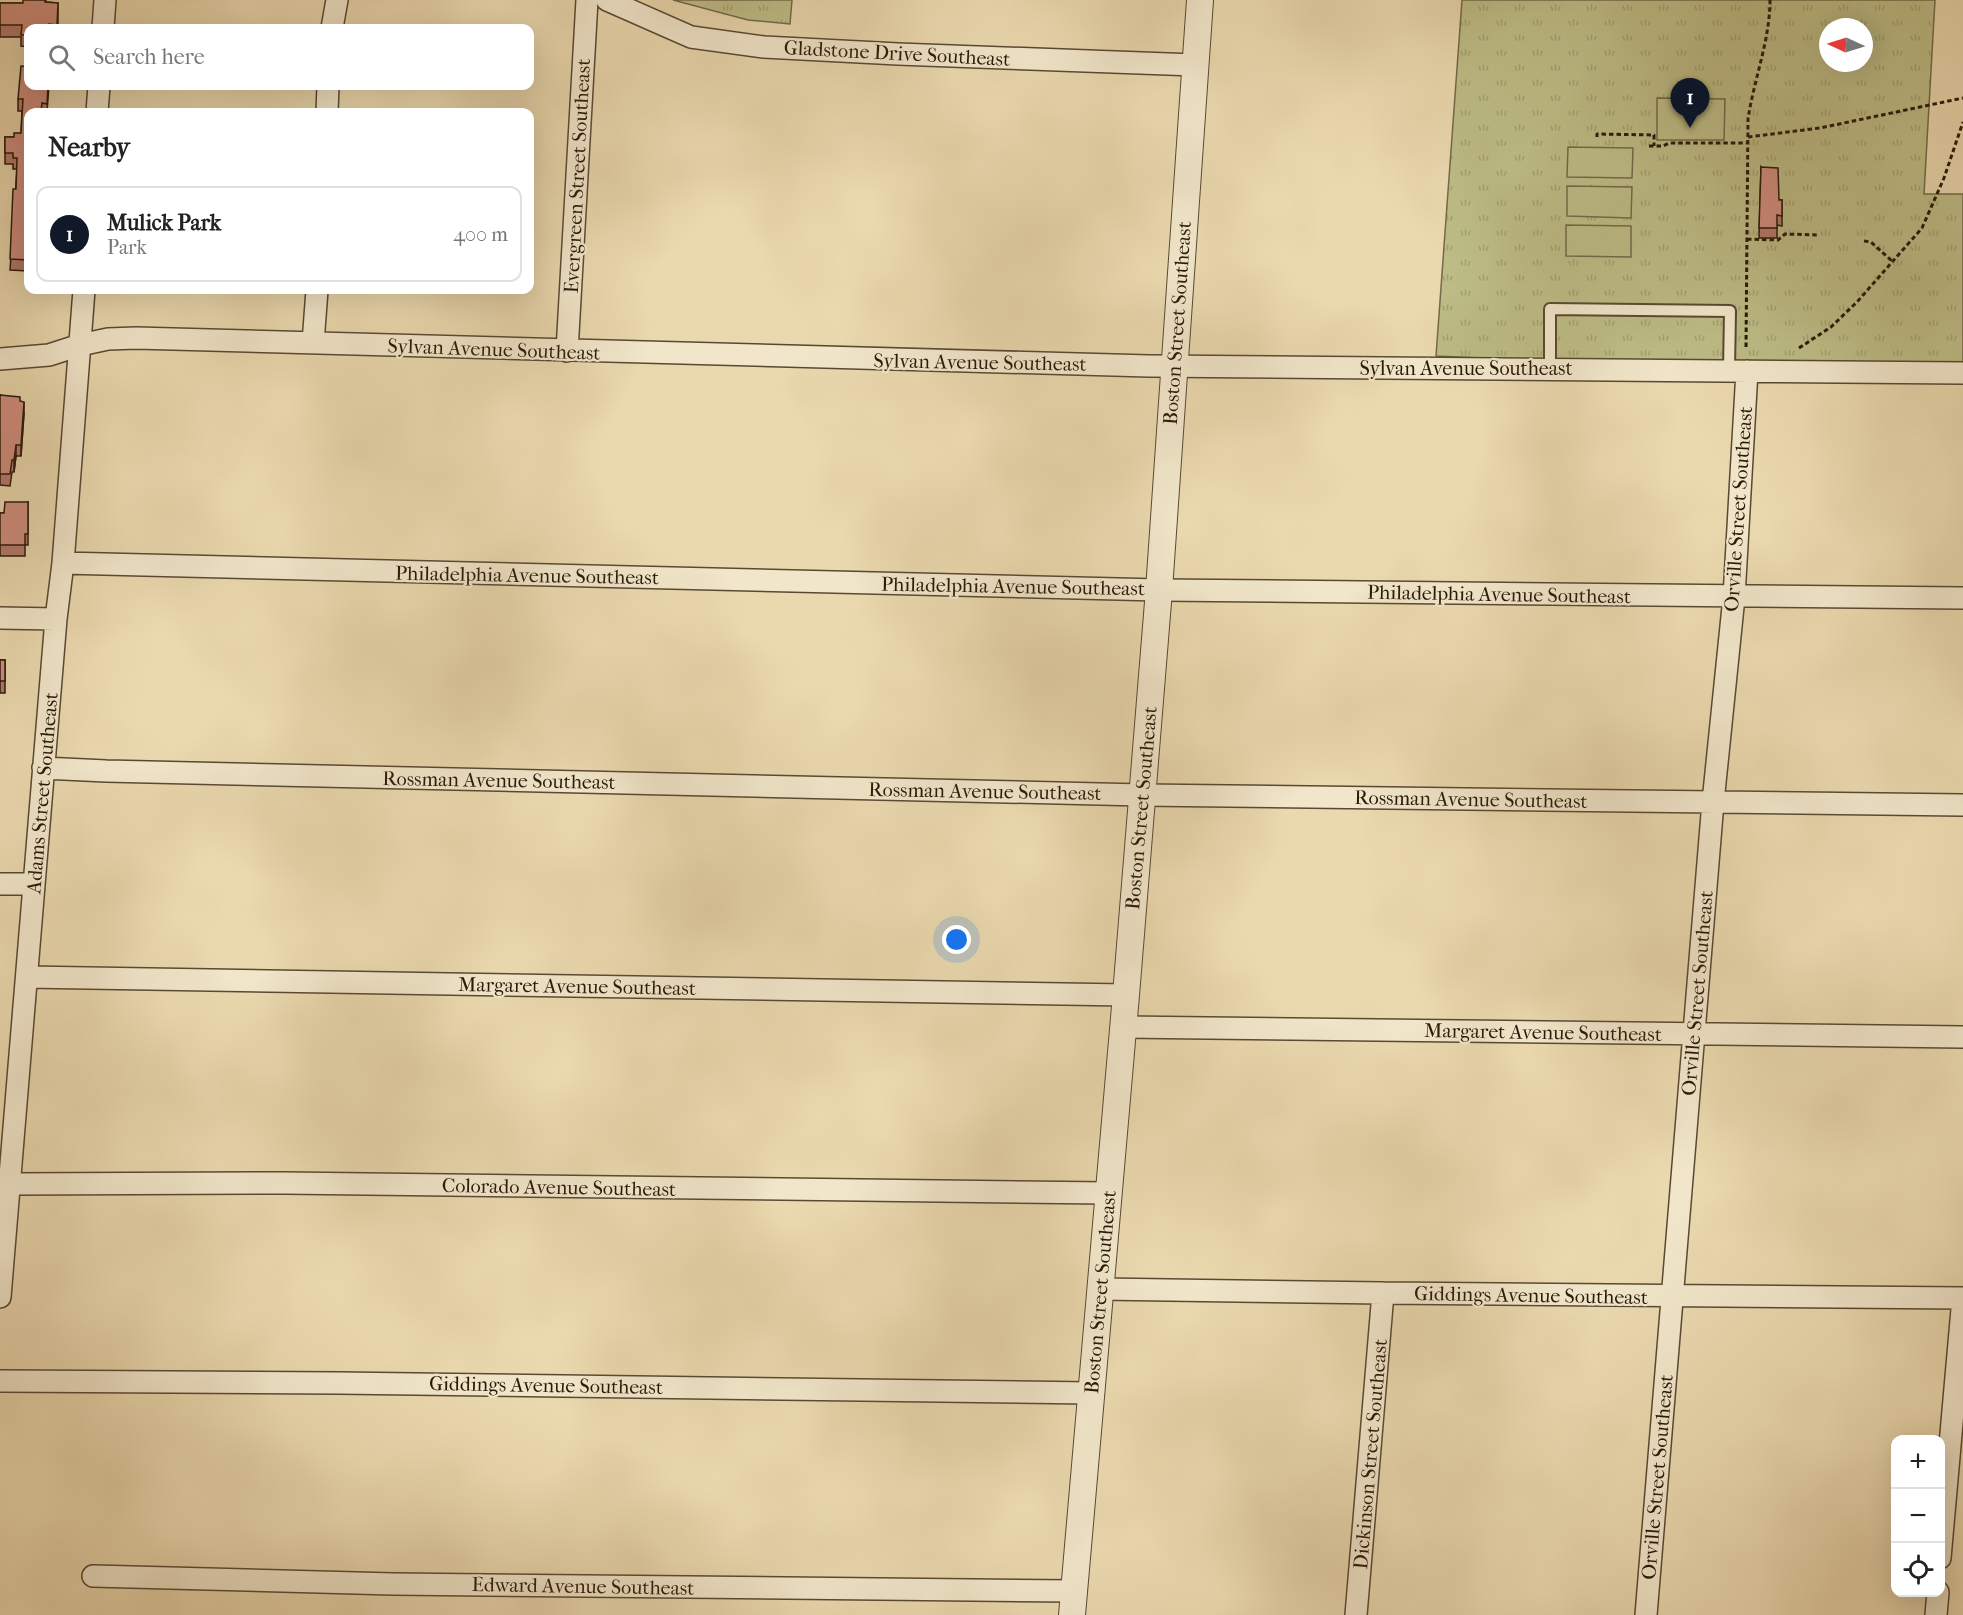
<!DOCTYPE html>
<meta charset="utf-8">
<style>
body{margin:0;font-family:"IM FELL French Canon",serif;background:#f2f2f2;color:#222}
.controls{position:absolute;right:18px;bottom:18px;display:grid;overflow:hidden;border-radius:12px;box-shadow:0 6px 24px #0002}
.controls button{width:54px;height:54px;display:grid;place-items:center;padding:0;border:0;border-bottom:2px solid #e0e0e0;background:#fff;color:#222;font:30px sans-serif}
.compass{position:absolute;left:1819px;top:18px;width:54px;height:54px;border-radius:50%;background:#fff;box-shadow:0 6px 24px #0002;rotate:274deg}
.you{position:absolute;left:957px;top:940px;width:21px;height:21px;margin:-15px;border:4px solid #fff;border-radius:50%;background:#1a73e8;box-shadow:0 0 0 9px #1a73e833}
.badge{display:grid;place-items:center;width:39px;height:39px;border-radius:50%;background:#111827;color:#fff;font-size:20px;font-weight:700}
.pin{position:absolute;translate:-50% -50px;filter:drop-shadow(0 2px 3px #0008)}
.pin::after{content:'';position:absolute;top:32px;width:21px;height:18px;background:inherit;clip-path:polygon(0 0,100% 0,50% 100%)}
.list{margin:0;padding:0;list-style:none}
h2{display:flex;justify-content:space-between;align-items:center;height:78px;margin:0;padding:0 24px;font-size:26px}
h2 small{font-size:20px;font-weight:400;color:#767676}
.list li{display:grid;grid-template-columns:39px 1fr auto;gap:18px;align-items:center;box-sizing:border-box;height:96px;margin:0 12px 12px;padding:0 12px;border:2px solid #e0e0e0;border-radius:12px}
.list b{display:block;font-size:22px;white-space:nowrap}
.list p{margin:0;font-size:20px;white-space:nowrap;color:#767676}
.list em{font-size:20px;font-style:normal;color:#767676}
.icon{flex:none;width:33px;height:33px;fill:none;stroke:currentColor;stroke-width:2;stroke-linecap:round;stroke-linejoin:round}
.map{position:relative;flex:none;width:1963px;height:1615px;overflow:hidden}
.search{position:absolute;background:#fff;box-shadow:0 6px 24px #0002;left:24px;top:24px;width:510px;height:66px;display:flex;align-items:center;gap:15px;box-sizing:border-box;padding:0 21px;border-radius:12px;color:#767676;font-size:22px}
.panel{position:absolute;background:#fff;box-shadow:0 6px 24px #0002;left:24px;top:108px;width:510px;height:186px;border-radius:12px}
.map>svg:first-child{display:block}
.grass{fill:url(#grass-tufts);stroke:#736a48;stroke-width:1.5;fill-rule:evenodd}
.garden{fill:#bdbc86;stroke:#736a48;stroke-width:1.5}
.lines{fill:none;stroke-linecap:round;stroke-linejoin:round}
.service-casing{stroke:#594933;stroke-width:14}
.minor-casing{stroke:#594933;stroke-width:24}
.tertiary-casing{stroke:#594933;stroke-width:28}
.path{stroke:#29190a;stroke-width:3;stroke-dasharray:4.5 3;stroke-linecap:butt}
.service{stroke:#f1e6ca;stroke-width:10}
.minor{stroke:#f1e6ca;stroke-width:21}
.tertiary{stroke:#f1e6ca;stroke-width:26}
.wall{fill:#b47a6d;stroke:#29190a;stroke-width:1.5}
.shaded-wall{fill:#926359;stroke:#29190a;stroke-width:1.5}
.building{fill:#d18e7f;stroke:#29190a;stroke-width:1.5}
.labels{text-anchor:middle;stroke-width:4.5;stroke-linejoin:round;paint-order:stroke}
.street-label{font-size:20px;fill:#29190a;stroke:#f1e6ca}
</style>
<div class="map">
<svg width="1963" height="1615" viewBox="0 0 1963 1615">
<defs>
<pattern id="grass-tufts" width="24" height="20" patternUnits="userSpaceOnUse" patternTransform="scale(1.5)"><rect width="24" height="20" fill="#bdbc86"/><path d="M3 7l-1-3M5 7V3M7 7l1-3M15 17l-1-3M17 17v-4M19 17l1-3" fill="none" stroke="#a2a172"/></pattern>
</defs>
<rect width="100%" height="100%" fill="#ead8ae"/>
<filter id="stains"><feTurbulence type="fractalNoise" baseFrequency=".00333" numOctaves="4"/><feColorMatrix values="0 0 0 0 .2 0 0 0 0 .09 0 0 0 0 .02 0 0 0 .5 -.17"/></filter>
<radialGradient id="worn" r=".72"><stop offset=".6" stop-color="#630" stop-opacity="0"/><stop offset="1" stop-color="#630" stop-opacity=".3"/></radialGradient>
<path class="grass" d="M673,0h119l-2,24 -42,-4z
M1462,0h473l-11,194h39v174l-191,3 -336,-15zM1828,27h36v36h-36z"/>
<path class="garden" d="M1657,98l68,1 -1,41h-67z
M1568,147l65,1 -1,30 -65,-1z
M1567,186l65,1 -1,31 -64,-2z
M1566,225l65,1v31l-65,-1z"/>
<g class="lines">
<defs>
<path id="service" d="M1550,369v-60l180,2 -1,59"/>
<path id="minor" d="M607,0l84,37 73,10 134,7 297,11
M103,28l2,-28
M332,28l5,-28
M97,112l2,-26
M327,112l1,-26
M313,343l4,-53
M567,351l20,-351
M0,359l49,-4 31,-10 28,-6 28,-1 1013,28 814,7
M63,563l1096,27 804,8
M0,618l56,1
M43,768l63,3 1036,24 821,10
M0,884h34
M27,977l1099,18
M1123,1027l840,10
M10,1184l275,-1 823,10
M1100,1289l283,4 580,5
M0,1297l56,-678 7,-56 21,-273
M0,1381l338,2 753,10
M1940,1558l23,-260
M93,1576l300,8 681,7
M1356,1615l27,-322
M1646,1615l67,-813 21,-205 13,-226
M1936,1615l2,-23"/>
<path id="tertiary" d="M1072,1615l54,-620 33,-405 41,-590"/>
</defs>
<use href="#service" class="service-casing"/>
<use href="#minor" class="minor-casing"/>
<use href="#tertiary" class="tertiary-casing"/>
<path class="path" d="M1597,137v-3l57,1v11
M1748,137l72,-9 143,-30
M1649,146h14l6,-3h79
M1747,239l31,1 7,-6 33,1
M1864,241l7,1 22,20
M1746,347l2,-228c6,-40 22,-79 22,-119
M1799,348l32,-21 26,-25 65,-74 22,-50 19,-56"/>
<use href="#service" class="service"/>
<use href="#minor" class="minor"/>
<use href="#tertiary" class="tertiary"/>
</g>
<path class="wall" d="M46,0v2l12,1v25h-30v19l-7,-1v-9h-21v-34h23z
M28,86h21l-2,26h-19v159l-18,-1 7,-101h-4v-5h-8v-27h9l7,-4 1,-22h-4v-12z
M1761,167l18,33h3v26l-5,-1v13h-18z
M0,395l20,6 4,12 -3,43h-5l-2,16h-2l-2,14 -10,-1z
M28,502v43h-3v11h-25v-43h4z
M0,660h5v33h-5z"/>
<path class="shaded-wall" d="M24,402v11l-3,43v-11z
M16,445v11l-2,16v-12z"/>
<path class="building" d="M23,0h22v2l13,1 -1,22 -8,-1v4h-21v7h-7l1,-10h-22v-22h23z
M21,66l7,1v19h20l-1,18 -5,-1 -1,9h-13v148l-18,-1 3,-70h3l1,-31h-4v-5h-8v-16h9v-4h7l2,-34h-5z
M1761,167l17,1 1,32h3v16l-5,-1v13h-18z
M0,395l20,2v4l4,1 -3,43h-5l-2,15h-2l-2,14h-10z
M5,502h23v32h-3v11h-25v-32h4z
M0,660h5v21h-5z"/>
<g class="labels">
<g class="street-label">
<text transform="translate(897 53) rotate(3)" y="7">Gladstone Drive Southeast</text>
<text transform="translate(577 176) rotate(-87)" y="7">Evergreen Street Southeast</text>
<text transform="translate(1177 323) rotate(-86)" y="7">Boston Street Southeast</text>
<text transform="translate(494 349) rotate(2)" y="7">Sylvan Avenue Southeast</text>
<text transform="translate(980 362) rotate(1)" y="7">Sylvan Avenue Southeast</text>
<text x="1466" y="375">Sylvan Avenue Southeast</text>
<text transform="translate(1738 509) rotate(-86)" y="7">Orville Street Southeast</text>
<text transform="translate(527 575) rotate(1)" y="7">Philadelphia Avenue Southeast</text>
<text transform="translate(1013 586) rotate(1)" y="7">Philadelphia Avenue Southeast</text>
<text transform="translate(1499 594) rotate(1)" y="7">Philadelphia Avenue Southeast</text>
<text transform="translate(499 780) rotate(1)" y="7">Rossman Avenue Southeast</text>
<text transform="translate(985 791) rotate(1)" y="7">Rossman Avenue Southeast</text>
<text transform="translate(42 793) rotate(-85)" y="7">Adams Street Southeast</text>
<text transform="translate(1471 799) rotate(1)" y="7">Rossman Avenue Southeast</text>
<text transform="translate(1141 808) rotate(-85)" y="7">Boston Street Southeast</text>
<text transform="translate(577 986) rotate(1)" y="7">Margaret Avenue Southeast</text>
<text transform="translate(1697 993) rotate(-85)" y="7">Orville Street Southeast</text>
<text transform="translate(1543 1032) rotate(1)" y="7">Margaret Avenue Southeast</text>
<text transform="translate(559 1187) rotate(1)" y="7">Colorado Avenue Southeast</text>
<text transform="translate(1100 1292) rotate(-85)" y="7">Boston Street Southeast</text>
<text transform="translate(1531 1295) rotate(1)" y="7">Giddings Avenue Southeast</text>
<text transform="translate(546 1385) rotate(1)" y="7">Giddings Avenue Southeast</text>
<text transform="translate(1370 1454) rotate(-85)" y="7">Dickinson Street Southeast</text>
<text transform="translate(1657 1477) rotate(-85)" y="7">Orville Street Southeast</text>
<text transform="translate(583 1586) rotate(1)" y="7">Edward Avenue Southeast</text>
</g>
</g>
<rect width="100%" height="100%" filter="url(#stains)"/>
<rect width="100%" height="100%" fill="url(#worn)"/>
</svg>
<div class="controls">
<button>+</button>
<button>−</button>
<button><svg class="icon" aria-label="locate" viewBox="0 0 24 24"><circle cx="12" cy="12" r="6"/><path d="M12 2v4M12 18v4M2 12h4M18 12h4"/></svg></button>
</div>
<svg class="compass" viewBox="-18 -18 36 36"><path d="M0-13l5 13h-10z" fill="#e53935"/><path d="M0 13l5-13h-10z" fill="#767676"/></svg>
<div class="you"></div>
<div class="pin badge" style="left:1690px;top:128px">1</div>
<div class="search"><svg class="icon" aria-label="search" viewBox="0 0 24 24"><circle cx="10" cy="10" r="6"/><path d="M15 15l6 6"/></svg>Search here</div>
<section class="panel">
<h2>Nearby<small></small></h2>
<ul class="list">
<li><span class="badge">1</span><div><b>Mulick Park</b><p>Park</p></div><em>400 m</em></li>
</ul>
</section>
</div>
